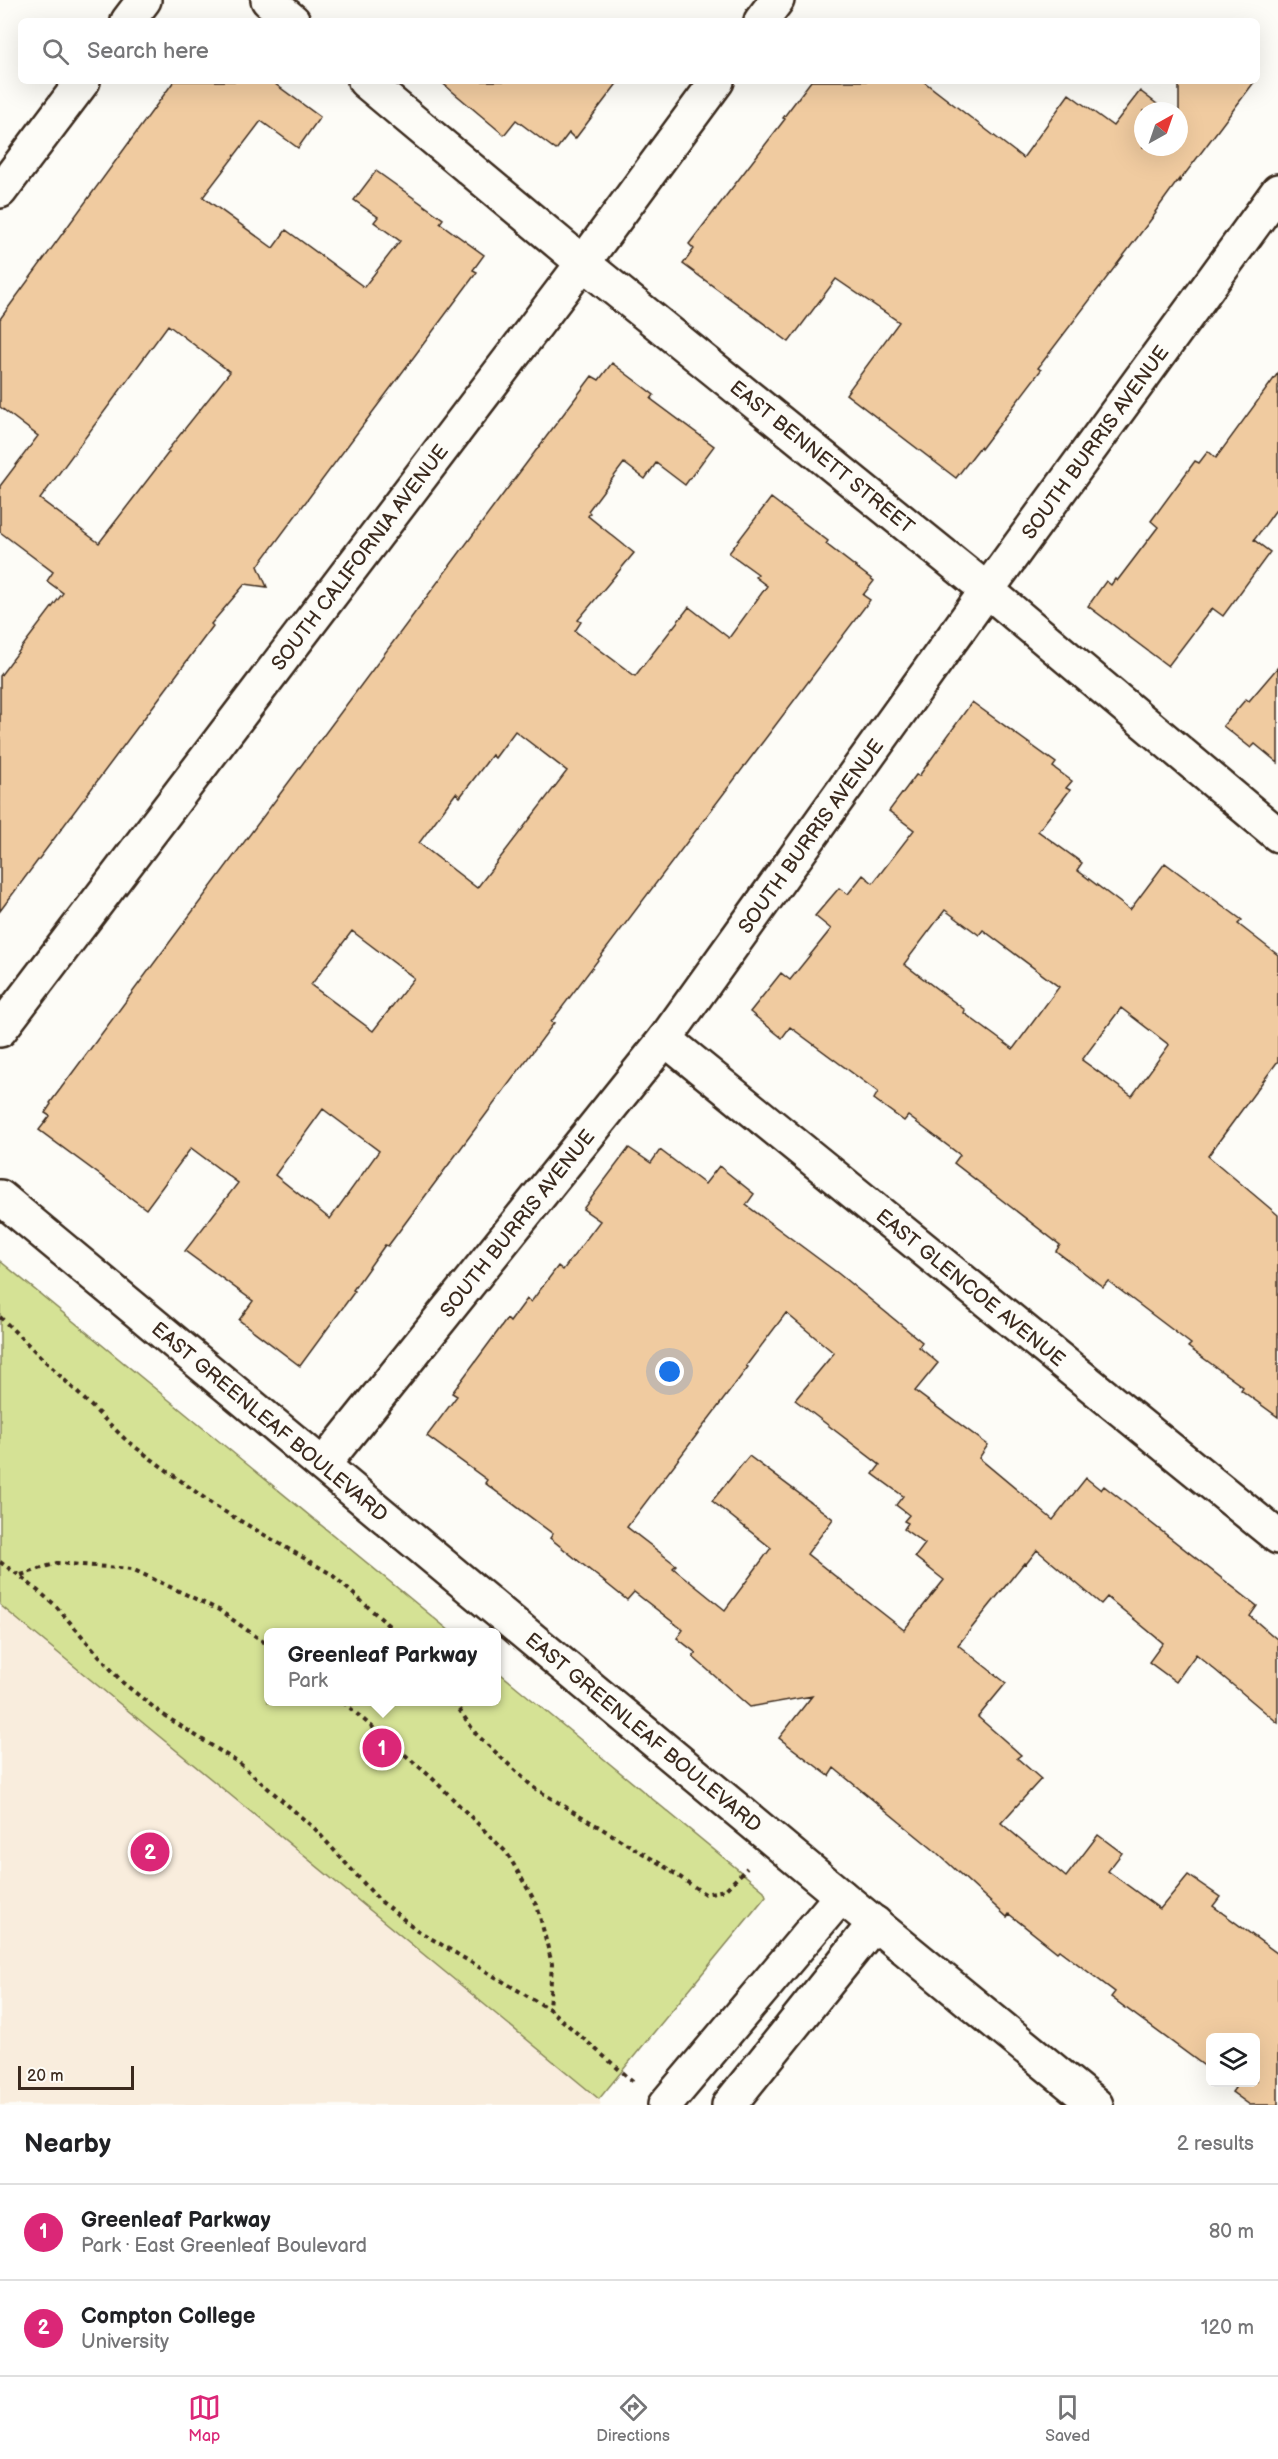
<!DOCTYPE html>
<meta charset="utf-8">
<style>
body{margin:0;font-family:"Balsamiq Sans",sans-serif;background:#f6f6f6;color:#202124}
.controls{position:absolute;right:18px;bottom:18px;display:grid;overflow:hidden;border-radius:9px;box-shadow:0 6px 24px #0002}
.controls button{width:54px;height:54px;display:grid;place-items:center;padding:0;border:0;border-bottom:2px solid #e0e0e0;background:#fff;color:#202124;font:30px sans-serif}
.compass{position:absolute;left:1134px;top:102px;width:54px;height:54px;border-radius:50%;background:#fff;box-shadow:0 6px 24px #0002;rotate:40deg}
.scale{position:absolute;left:18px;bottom:15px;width:116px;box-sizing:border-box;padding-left:6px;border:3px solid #3b2a1e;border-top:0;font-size:16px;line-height:21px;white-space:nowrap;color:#3b2a1e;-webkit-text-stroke:4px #fdfcf7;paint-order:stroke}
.you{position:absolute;left:670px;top:1372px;width:21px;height:21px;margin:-15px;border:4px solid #fff;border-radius:50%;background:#1a73e8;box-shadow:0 0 0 9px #1a73e833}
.badge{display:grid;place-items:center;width:39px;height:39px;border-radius:50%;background:#db2777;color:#fff;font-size:20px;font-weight:700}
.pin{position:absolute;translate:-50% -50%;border:3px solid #fff;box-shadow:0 2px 6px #0006}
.popup{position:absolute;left:264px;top:1628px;width:237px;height:78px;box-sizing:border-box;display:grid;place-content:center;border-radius:9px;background:#fff;filter:drop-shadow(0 2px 4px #0005);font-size:20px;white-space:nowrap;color:#757577}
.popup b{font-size:22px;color:#202124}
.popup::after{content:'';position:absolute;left:50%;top:100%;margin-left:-12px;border:12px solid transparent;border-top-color:#fff}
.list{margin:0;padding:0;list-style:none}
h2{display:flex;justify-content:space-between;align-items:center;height:78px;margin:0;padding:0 24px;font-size:26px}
h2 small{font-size:20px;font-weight:400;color:#757577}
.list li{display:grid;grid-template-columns:39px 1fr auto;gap:18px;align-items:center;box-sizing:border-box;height:96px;padding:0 24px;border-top:2px solid #e0e0e0}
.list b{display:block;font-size:22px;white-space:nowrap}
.list p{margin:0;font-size:20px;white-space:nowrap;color:#757577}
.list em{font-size:20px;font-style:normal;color:#757577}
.icon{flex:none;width:33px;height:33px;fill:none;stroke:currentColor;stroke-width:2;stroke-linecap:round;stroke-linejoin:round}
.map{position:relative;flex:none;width:1278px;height:2105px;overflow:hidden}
.search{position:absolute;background:#fff;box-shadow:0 6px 24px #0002;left:18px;right:18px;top:18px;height:66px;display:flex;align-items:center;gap:15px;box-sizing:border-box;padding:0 21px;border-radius:9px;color:#757577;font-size:22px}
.sheet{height:270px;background:#fff}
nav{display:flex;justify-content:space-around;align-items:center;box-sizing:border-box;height:84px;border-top:2px solid #e0e0e0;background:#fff;font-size:16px;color:#757577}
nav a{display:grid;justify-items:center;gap:3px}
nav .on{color:#db2777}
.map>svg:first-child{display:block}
.built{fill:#f9eddd}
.green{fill:#d5e295;stroke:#88865a;stroke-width:1.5}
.building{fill:#f0cba0;stroke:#3b2a1e;stroke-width:1.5;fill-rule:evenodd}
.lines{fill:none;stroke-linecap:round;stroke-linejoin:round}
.minor-casing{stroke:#3b2a1e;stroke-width:38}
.path{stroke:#3b2a1e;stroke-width:4;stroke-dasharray:4.5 4.5;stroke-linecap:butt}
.minor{stroke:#fdfcf7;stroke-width:33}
.labels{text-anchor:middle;stroke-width:4.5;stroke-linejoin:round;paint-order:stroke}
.street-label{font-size:20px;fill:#3b2a1e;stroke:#fdfcf7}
</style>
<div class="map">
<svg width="1278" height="2105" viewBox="0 0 1278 2105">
<rect width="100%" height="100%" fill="#fdfcf7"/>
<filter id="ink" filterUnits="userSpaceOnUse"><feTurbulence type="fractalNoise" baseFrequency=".0167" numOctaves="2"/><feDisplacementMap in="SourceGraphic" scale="12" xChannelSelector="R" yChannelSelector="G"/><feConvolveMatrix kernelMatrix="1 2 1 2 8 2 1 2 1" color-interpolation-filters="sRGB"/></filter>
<g filter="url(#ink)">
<path class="built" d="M0,1605l599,494 2,6h-601z"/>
<path class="green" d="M0,1261l451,371h-183v70h228v-32l268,221 2,5 -167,203 -599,-494z"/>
<path class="building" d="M174,81h97l49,36 -22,31 -37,-27 -58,76 70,51 13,-18 78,57 36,-46 -26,-19 4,-5 -24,-17 22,-29 67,48 -3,4 44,32 -11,15 4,2 -219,294 9,21 -22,-3 -34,40 2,2 -213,285v-235l63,-83 -16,-12 6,-9 -53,-40v-46l38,-50 -38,-29v-88zM168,325l62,47 -63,79 2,1 -70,91 -59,-44z
M440,81h179l-44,58 -6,-6 -13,17 -40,-30 -12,15z
M811,81h112l100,77 46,-64 44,32 27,-35 26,20h-23v36h36v-66h76l-76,101v-3l-24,33 1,1 -118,155 3,2 -60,79 -1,-2 -24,31 -110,-84 53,-72 -63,-43 -47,63 -106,-78 11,-15 -5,-5 96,-125 -2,-1z
M612,363l42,32 -3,4 63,47 -29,39 -29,-22 -11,16 -21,-16 -36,48 2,2 -2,3 46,37 -56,67 3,2 -6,9 60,45 54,-69 40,31 38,-52 -12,-9 3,-3 -29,-21 42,-55 57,43 -2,3 48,37 -11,14 7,5 -319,422 3,1 -166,223 -3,-1 -32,45 2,1 -55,75 -61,-46 14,-19 -68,-50 53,-68 -47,-35 -45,61 -107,-79 11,-14 -5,-3 6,-9 -1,-1 454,-610 88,-117 7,4zM515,731l52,40 -90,117 -58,-45 37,-50 4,4 32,-42 3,3zM352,931l62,47 -41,53 -62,-46zM323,1109l56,42 -49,68 -55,-44z
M1278,373v134l-24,33 16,12 -47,64 -11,-8 -44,58 -80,-60 18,-25 5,4 4,-6 2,2 41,-54 -7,-6 44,-60 4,2 9,-12 8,7z
M1278,667v96l-23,-19 -4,4 -28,-22 23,-27 3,2z
M972,702l84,61 -3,4 19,14 -6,7 4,2 -32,41 44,32 -5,7 53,40 35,-47 77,57 -4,4 40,31v106l-70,95 70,59v202l-37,-27 2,-3 -55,-40 3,-3 -83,-63 -5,6 -47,-36 4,-6 -106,-82 6,-8 -52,-39 -4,5 -30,-22 4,-7 -88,-65 -8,11 -32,-26 31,-39 9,7 41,-51 -16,-13 24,-28 9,6 15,-19 10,8 41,-53 -25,-19 27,-36 3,1zM945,910l34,25 4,-5 76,57 -46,62 -49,-36 1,-3 -61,-46zM1121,1008l48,37 -37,51 -50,-36z
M629,1148l22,15 9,-13 45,34 14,-18 35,28 -8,11 93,69 83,68 -3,5 19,16 -23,28 73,54 -9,13 74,62 33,-42 15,12 3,-4 153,120 -7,10 28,24v83l-82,-69 -20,28 -27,-20 14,-19 -56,-46 -6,7 -64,-54 -11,14 -2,-1 -66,82 48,38 -28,34 43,38 -4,3 24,21 -40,44 65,54 32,-42 24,18 -14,18 52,38 28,-34 32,22 -7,9 65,48v151h-28l-18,-13 3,-4 -7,-6h28v-45h-46v33l-99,-73 4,-5 -56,-42 -2,2 -48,-38 -2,3 -72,-66 -101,-83 -5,8 -50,-38 33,-42 -62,11 -57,-50 3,-4 -19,-15 6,-8 -49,-38 -7,8 -77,-62 3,-4 -68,-51 2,-3 -60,-44 30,-40 -5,-3 55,-74 3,3 17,-23 4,3 27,-36 5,4 37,-49 -17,-12zM786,1313l48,40 -39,47 85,65 -7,9 30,22 -7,9 13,10 -5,6 4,2 -4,6 21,15 -10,13 29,23 -40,50 -97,-76 26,-35 -84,-63 -37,45 59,47 -46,62 -52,-42 3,-3 -49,-38 121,-160 -2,-1z"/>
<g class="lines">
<defs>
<g id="minor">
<path d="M268,0l25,21"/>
<path d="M128,21l16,-21"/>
<path d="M761,21l16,-21"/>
<path id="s1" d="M365,81l218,182 404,327 291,245"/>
<path d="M0,191l83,-110"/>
<path id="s2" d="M0,1030l583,-767 134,-182"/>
<path id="s3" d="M665,1039l613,498"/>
<path id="s4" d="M0,1197l841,699 255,209"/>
<path id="s5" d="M323,1465l342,-426 322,-449 291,-399"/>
<path d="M665,2105l176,-209"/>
<path d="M729,2105l146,-182"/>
</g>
</defs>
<use href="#minor" class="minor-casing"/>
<path class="path" d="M0,1317l127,124 88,65 116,68 65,58
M0,1562l20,14 34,28 68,78 40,32 77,49 76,66 63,70 39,31 132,79 86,74
M21,1575l36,-12 75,6 87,41 49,35
M379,1632l9,-9
M343,1702l88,75 76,76 30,52 15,59 -3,45
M454,1702l22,32 58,54 125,75 46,31 20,-4 22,-22"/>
<use href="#minor" class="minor"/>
</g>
</g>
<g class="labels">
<g class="street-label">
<text dy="7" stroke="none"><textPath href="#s5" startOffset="1282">SOUTH BURRIS AVENUE</textPath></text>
<text dy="7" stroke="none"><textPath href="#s1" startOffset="592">EAST BENNETT STREET</textPath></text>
<text dy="7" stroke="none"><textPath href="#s2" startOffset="594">SOUTH CALIFORNIA AVENUE</textPath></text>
<text dy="7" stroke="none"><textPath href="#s5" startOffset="796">SOUTH BURRIS AVENUE</textPath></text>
<text dy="7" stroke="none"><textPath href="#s5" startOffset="310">SOUTH BURRIS AVENUE</textPath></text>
<text dy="7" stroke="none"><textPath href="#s3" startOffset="394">EAST GLENCOE AVENUE</textPath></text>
<text dy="7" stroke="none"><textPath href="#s4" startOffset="351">EAST GREENLEAF BOULEVARD</textPath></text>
<text dy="7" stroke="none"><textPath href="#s4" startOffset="837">EAST GREENLEAF BOULEVARD</textPath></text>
</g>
</g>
</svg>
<div class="controls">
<button><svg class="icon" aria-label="layers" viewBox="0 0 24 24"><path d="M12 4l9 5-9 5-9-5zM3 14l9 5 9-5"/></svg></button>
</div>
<svg class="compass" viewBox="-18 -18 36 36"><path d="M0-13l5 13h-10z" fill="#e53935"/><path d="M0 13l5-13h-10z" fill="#757577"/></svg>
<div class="scale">20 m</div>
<div class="you"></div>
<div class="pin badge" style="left:382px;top:1748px">1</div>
<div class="popup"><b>Greenleaf Parkway</b>Park</div>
<div class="pin badge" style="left:150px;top:1852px">2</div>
<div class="search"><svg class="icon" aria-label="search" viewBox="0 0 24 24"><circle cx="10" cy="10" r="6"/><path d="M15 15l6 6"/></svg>Search here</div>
</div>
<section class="sheet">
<h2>Nearby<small>2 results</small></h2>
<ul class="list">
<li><span class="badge">1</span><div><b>Greenleaf Parkway</b><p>Park · East Greenleaf Boulevard</p></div><em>80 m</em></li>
<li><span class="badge">2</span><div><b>Compton College</b><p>University</p></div><em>120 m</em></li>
</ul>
</section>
<nav>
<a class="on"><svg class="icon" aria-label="map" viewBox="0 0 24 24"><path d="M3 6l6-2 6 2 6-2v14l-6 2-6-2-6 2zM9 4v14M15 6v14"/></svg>Map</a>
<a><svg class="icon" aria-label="directions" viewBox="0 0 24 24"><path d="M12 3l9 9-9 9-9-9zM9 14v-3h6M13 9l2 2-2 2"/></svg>Directions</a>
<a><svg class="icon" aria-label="saved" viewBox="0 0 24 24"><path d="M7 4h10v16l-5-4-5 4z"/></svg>Saved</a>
</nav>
